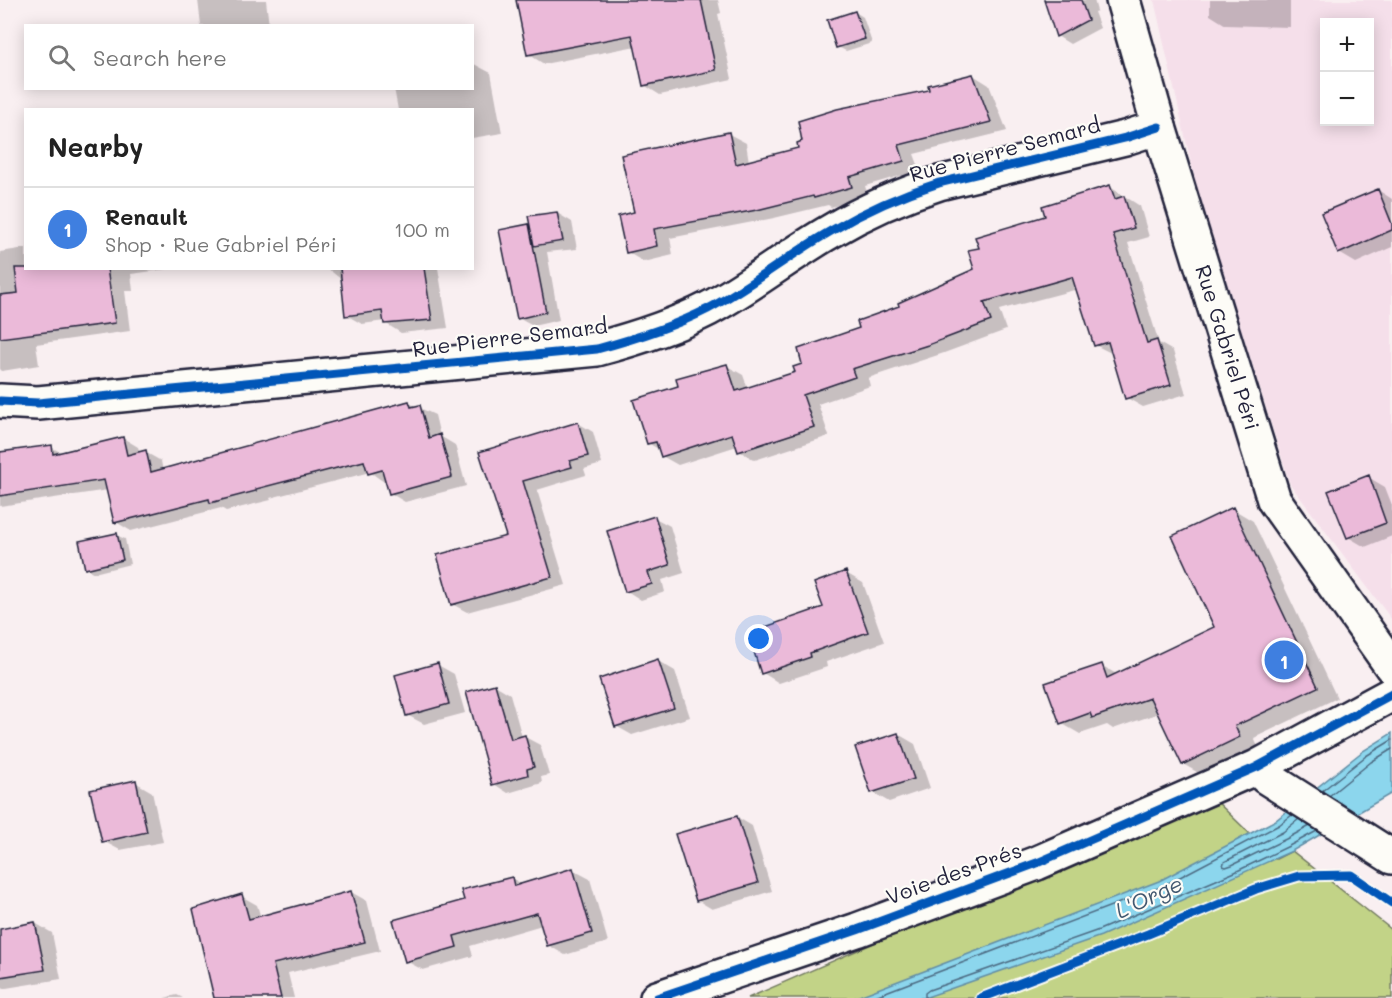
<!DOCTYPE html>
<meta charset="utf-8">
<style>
body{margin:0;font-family:Mali,sans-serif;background:#f6f6f6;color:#222}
.controls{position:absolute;right:18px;top:18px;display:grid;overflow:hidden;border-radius:0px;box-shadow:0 3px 15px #0003}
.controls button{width:54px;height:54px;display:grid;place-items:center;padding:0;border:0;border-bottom:2px solid #e0e0e0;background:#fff;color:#222;font:30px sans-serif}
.you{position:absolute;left:759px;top:639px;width:21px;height:21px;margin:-15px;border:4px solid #fff;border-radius:50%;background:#1a73e8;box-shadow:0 0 0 9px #1a73e833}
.badge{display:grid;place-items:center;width:39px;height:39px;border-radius:50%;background:#c8321e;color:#fff;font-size:20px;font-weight:700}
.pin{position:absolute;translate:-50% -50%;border:3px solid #fff;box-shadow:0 2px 6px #0006}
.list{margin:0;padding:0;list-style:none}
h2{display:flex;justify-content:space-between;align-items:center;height:78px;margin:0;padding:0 24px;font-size:26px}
h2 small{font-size:20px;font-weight:400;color:#767676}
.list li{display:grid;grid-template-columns:39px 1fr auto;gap:18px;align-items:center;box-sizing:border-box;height:84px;padding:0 24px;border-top:2px solid #e0e0e0}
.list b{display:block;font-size:22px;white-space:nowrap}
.list p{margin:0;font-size:20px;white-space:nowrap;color:#767676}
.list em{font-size:20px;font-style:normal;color:#767676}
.icon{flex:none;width:33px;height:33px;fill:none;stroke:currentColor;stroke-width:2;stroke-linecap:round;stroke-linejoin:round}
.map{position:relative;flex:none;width:1392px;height:998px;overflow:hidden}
.search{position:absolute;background:#fff;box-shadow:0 3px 15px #0003;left:24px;top:24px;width:450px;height:66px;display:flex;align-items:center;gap:15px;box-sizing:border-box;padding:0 21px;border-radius:0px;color:#767676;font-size:22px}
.panel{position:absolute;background:#fff;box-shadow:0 3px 15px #0003;left:24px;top:108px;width:450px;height:162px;border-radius:0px}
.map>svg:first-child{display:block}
.built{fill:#f5dfea;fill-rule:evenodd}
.green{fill:#c2d387;stroke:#727a61;stroke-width:1.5}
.water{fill:#8cd6ed;stroke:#628ea6;stroke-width:1.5}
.shadow{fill:#0003}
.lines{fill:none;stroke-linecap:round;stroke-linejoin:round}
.shore{stroke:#4c6a82;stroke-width:1.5}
.building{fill:#ebbad9;stroke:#22223b;stroke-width:1.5}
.street-casing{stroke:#22223b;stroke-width:38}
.secondary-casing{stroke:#22223b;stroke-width:38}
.street{stroke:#fdfcf7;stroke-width:33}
.secondary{stroke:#fdfcf7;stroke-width:33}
.cycleway-casing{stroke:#fdfcf7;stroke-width:13}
.cycleway{stroke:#0057b8;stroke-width:9}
.labels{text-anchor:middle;stroke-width:4.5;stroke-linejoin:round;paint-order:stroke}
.street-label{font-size:21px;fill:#22223b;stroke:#fdfcf7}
.water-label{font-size:22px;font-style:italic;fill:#425870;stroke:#fdfcf7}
</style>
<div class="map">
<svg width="1392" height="998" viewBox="0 0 1392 998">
<rect width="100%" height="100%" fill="#f9eff1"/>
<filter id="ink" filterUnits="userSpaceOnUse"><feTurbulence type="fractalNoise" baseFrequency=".0167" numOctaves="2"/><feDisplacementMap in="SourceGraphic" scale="12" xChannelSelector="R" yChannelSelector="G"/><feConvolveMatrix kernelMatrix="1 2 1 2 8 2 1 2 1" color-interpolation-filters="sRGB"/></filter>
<g filter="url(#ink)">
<path class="built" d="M1154,0h238v620l-102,-136 -93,-295zM1324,22h46v100h-46z"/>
<path class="green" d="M1211,796l65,63 16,-8 100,79v68h-644z"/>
<path class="water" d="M1392,733v60l-100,58 -191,85 -177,62h-70l305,-117 117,-61 87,-69z"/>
<path class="shadow" d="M198,0h68l3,26h-68z
M558,0h160l3,13 -3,1 14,65 -72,16 -16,-10 -8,-39 -92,18 -16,-10z
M1046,0h48l3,11 -3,1 6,16 -30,16 -13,-8z
M1210,0h80v27l-64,-2 -16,-10z
M855,12l8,5 9,26 -26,8 -8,-4z
M472,63l19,10 11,60 -30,5v-28h-74l-4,-22h78z
M973,75l16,10 18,46 -93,23 6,16 -55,16 3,10 -37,11 -3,-2 -54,13 -104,20 3,17 -29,7 -17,-10 9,-39 93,-79 17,9 3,19 51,-13 130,-58z
M1110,187l30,19 9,31 -21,6 31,100 14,8 13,43 -43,13 -16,-9 -14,-44 -18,-9 -17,-56 -79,21 7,20 -62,23 -76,25 2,8 -52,18 11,32 -74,24 -16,-9 -2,-5 -59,19 -16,-9 -2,-6 -12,-7 32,-56 47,-21 16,9 5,14 49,-17 64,-43 40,-22 75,-37 5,-21z
M1378,190l14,9v48l-36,16 -17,-10z
M557,213l15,9 5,27 -30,3 12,68 -26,6 -15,-8 11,-92 3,1z
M26,248v20h149l-44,6 2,17h-8l5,40 -94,13 3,21 -37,6 -2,-2v-117z
M327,268h111l10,60 -47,5 -16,-10v-2l-23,3 -16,-9 -4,-35z
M409,403l26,12 5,21 15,9 11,41 -61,16 -15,-9 -3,-12 -3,1 -14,-10 -100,26 1,2 -45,11 -5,-3 -90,23 -15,-9 -8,-32 -108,16v-51l51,-8 11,6 61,-15 15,9 2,6 5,-1 16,9 2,10z
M578,423l15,9 9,32 -18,5 2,6 -49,15 29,95 -99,27 -15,-8 56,-67 -27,-84z
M1368,477l17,10 7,18v31l-27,11 -17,-10z
M1233,509l20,12 84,177 -83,40 5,11 -57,26 -19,-11 -24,-51 -46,16 -6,-4 -27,9 -19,-11 40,-58 17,10 98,-47z
M655,518l15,8 14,47 -22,7 3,12 -24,8 -14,-9z
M116,535l9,4 5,25 -36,9 -8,-5z
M846,573l17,10 21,59 -58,20 1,5 -48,16 -16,-10 62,-65z
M658,661l17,10 15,46 -58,18 -16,-9z
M438,665l16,9 11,39 -41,11 -17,-9z
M495,685l15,9 12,43h3l15,8 9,30 -8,2 1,6 -34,10 -14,-9z
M898,734l17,10 15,44 -41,14 -17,-10z
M135,782l17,10 11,50 -43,8 -17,-9z
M737,817l15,9 20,65 -60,18 -15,-9z
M573,870l17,9 18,63 -43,13 -17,-10 -6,-20 -72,21 3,10 -50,14 -17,-9 59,-60 47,-23 11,7z
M351,892l16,9 13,50 -92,22 6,25h-79l26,-102 16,9 4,13z
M35,923l17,10 9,46 -61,10v-59z
M177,995l6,3h-19z"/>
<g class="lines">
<path class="shore" d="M1322,791l44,-35 26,-16
M1329,796l42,-34 21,-13
M1299,819l-16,13 -59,30 -1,4 3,1 6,-2 54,-26 24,-13
M870,998l291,-111 118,-62 13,-10
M925,998v-5l4,-3 170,-60 136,-58 54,-26 28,-15"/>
</g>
<path class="building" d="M516,0h185l15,70 -73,16 -11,-51 -105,20z
M1044,0h37l7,20 -32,17z
M855,11l10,28 -29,9 -9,-28z
M973,74l18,48 -92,23 5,16 -55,16 3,10 -38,11 -1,-2 -56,14 -103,19 3,17 -31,7 -8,-37 16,-4 -13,-57 108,-23 7,32 62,-16 -1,-5 5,-2 -4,-20 39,-12 92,-19 -1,-5z
M1110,185l5,14 9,-3 10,32 -21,6 34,109 10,-3 14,45 -46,14 -17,-57 -14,4 -22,-69 -88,25 7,19 -63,24 -76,24 3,8 -52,18 11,32 -76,25 -6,-18 -71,23 -5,-15 -9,2 -14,-44 45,-14 -2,-8 51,-14 9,27 59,-19 -2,-5 9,-3 -4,-15 61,-21 -2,-7 42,-15 -1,-3 76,-34 -6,-19 11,-2 -4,-11 70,-21 -3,-10z
M1378,189l14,35v6l-54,24 -17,-41z
M557,212l6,29 -29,5 -6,-30z
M529,224l17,88 -29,7 -18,-89z
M15,268h92l8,55 -115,15v-43l18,-2z
M340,268h84l8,52 -48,4 -2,-13 -37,5z
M409,401l2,6 9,-2 9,33 11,-4 12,43 -63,17 -7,-24 -14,4 -4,-13 -108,28v2l-46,12 -1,-4 -95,24 -10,-43 -104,16v-44l52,-7 1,9 70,-17 4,18 19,-5 5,22z
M578,422l10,34 -18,5 2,6 -49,14 29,96 -101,28 -14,-50 69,-19 -27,-84z
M1369,475l17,48 -39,15 -19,-47z
M1233,507l85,180 -83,39 5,11 -58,28 -32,-67 -58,20 -2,-5 -30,11 -15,-41 57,-19 5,14 107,-51 -42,-91z
M655,516l15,49 -22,7 4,12 -27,8 -18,-61z
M117,533l6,27 -38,9 -6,-28z
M846,571l22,61 -58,21 1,4 -50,17 -13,-41 75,-26 -9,-24z
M658,659l16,49 -59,19 -16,-48z
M438,663l11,41 -43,12 -11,-41z
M495,684l16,55 14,-4 9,32 -7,2 1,6 -36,10 -26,-93z
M898,733l16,46 -43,14 -16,-46z
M136,780l11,52 -45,10 -12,-52z
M737,816l21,67 -62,18 -21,-67z
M573,868l19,65 -45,13 -10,-33 -83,23 3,11 -52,15 -12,-42 71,-20 -3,-10 51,-13 2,9z
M351,891l14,51 -92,22 8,34h-67l-21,-89 49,-15 7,25z
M35,922l10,48 -45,7v-48z"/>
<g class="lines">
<defs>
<path id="street" d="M0,401l38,2 559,-54c37,-10 76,-22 111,-40 43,-23 81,-54 123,-78 32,-19 73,-37 108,-48l186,-45 34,-11
M1257,767l9,10 126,80
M657,998l200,-68 180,-67 220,-96 135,-73"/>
<g id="secondary">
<path id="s1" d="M1123,0l36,127 115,373 118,167"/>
</g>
</defs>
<use href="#street" class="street-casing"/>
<use href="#secondary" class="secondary-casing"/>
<use href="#street" class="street"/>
<use href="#secondary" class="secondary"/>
<defs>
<path id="cycleway" d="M0,401l38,2 559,-54c37,-10 76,-22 111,-40 43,-23 81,-54 123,-78 32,-19 73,-37 108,-48l186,-45 34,-11
M657,998l200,-68 180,-67 220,-96 135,-73
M981,998l167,-64 108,-45 43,-13 52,-1 41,28"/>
</defs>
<use href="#cycleway" class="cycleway-casing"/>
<use href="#cycleway" class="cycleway"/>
</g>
</g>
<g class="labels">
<g class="street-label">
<text transform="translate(1005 150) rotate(-15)" y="7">Rue Pierre Semard</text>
<text transform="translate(510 338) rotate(-7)" y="7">Rue Pierre Semard</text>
<text dy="7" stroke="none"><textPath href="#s1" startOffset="363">Rue Gabriel Péri</textPath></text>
<text transform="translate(954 874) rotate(-20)" y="7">Voie des Prés</text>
</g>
<g class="water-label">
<text transform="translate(1149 897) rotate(-25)" y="8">L'Orge</text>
</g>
</g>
</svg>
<div class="controls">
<button>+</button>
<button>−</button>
</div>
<div class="you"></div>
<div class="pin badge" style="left:1284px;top:660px;background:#3f7fe0">1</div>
<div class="search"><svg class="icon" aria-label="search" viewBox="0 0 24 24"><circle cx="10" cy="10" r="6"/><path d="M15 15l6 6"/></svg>Search here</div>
<section class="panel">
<h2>Nearby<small></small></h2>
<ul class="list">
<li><span class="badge" style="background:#3f7fe0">1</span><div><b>Renault</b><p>Shop · Rue Gabriel Péri</p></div><em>100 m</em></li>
</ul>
</section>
</div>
